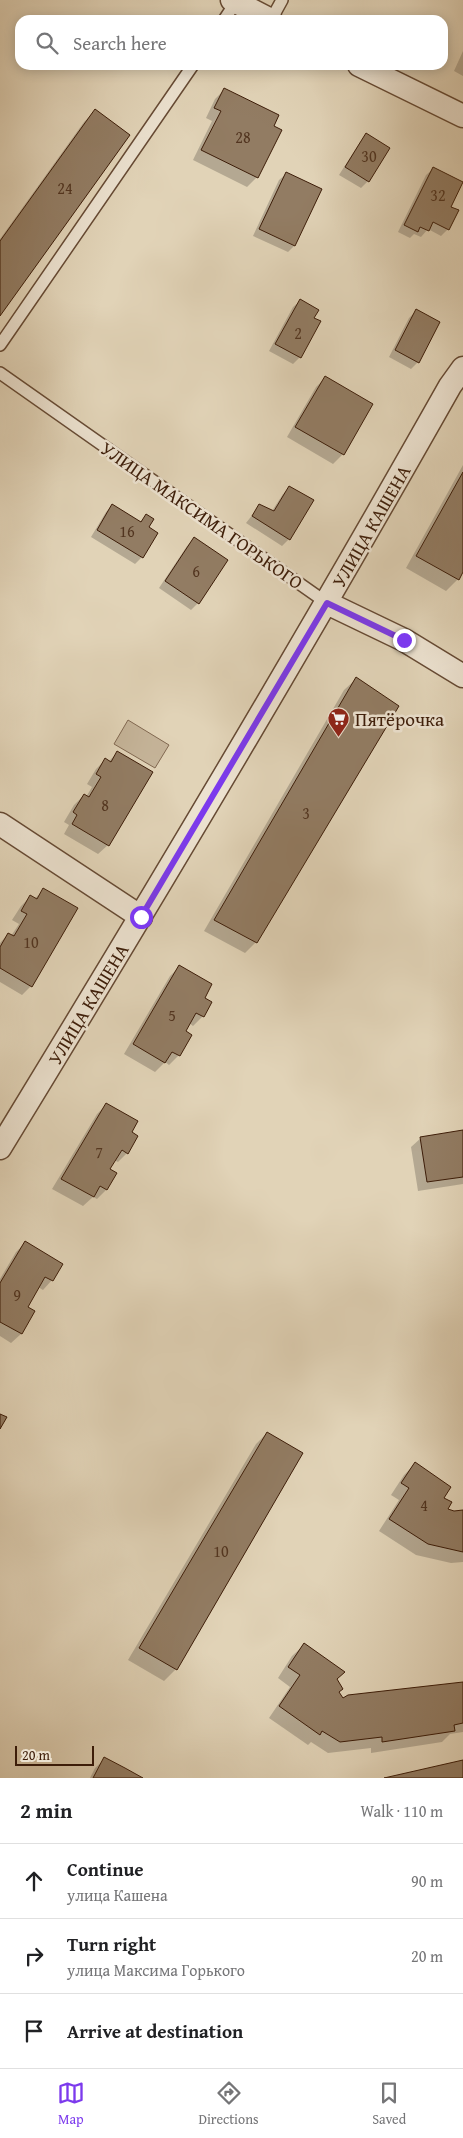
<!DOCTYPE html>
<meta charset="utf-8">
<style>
body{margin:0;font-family:"Gentium Book Plus",serif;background:#f6f6f6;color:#202124}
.scale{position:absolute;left:15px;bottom:12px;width:79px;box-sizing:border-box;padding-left:5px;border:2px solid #3d1d09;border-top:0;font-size:14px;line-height:18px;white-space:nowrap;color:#3d1d09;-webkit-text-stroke:4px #ece2d0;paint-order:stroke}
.stop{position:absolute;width:15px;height:15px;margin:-11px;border:4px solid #7c3aed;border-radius:50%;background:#fff}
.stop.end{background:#7c3aed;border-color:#fff;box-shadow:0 1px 5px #0008}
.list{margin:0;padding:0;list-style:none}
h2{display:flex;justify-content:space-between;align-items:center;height:65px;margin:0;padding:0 20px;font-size:21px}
h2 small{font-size:16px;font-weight:400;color:#757577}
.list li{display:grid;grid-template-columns:32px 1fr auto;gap:15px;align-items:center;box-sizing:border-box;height:75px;padding:0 20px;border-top:1px solid #e0e0e0}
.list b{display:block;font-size:19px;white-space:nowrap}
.list p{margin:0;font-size:16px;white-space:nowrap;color:#757577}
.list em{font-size:16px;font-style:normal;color:#757577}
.icon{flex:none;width:28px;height:28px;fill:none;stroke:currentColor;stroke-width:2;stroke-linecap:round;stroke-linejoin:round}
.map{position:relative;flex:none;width:463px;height:1778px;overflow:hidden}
.search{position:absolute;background:#fff;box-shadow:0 2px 12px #0003;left:15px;right:15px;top:15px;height:55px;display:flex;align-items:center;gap:12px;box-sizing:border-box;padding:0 18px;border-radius:15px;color:#757577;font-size:19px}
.sheet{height:290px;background:#fff}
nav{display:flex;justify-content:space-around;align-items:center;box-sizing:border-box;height:70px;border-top:1px solid #e0e0e0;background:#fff;font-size:14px;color:#757577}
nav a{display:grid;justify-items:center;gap:2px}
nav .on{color:#7c3aed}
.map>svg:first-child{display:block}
.green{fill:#c5b499;stroke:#816851}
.shadow{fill:#0003}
.building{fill:#927c63;stroke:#3d1d09}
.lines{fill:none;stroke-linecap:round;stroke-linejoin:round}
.service-casing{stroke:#664a34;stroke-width:14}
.minor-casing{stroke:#664a34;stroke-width:25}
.service{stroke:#ece2d0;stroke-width:11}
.minor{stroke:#ece2d0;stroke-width:22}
.route{stroke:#7c3aed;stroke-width:6}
.labels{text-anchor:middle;stroke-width:5;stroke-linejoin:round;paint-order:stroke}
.number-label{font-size:16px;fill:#523520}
.street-label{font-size:19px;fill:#3d1d09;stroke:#ece2d0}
.poi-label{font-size:19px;fill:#3d1d09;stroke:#ece2d0;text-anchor:start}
</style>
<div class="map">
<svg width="463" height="1778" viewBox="0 0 463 1778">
<rect width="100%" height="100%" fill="#e1d3b7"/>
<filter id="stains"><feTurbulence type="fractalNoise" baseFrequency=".004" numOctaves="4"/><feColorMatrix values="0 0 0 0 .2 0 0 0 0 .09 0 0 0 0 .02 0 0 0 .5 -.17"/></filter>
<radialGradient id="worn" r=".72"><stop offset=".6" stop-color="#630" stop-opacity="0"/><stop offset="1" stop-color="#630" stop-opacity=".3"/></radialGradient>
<path class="green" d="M128,720l41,25 -14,23 -41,-24z"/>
<path class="shadow" d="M463,51v25l-9,-5z
M225,89l32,88 -10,10 -54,-27 19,-39 -6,-3 9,-19z
M95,111l-95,202v-74l84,-117z
M366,135l2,46 -7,7 -22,-13 21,-33z
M433,169l17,38 7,4 -9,18 -7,7 -13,-7 -7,8 -7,-3 -4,4 -12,-6 28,-57z
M286,174l35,16 -27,56 -6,6 -35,-16 26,-56z
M300,301l13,17 7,4 -20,35 -7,7 -24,-13 24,-44z
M416,311l2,51 -7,7 -22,-12 20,-39z
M325,378l18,76 -10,10 -46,-27 29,-50z
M463,465v105l-5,9 -12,12 -40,-23z
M290,487l-1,52 -7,7 -36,-23 14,-18 12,6 11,-17z
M112,506l27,17 7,-7 1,12 10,5 -15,24 -7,7 -44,-27 15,-25z
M194,539l4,64 -7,7 -32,-22 28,-42z
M356,679l-100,263 -11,11 -41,-22 140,-241z
M117,753l-9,92 -10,9 -34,-20 5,-9 -5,-3 10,-17 10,-10 2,2 6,-10 -5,-3 9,-15 9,-9 3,2z
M44,890l-13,96 -9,9 -22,-13v-39l8,-9 3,2 8,-12 -7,-4 9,-14 9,-9 4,2z
M179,967l24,31 7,5 -7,13 -10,10 -4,-3 -4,9 -6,23 -10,10 -4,-3 -10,10 -31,-18 46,-78z
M107,1104l23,29 -3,20 -9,9 -4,-2 -6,9 -2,21 -9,9 -4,-2 -10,9 -31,-17 45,-75z
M463,1131v53l-45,7 -7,-44 10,-9z
M25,1243l27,37 -9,10 -5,-3 -12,20 7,5 -12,22 -10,9 -11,-7v-57l16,-27z
M267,1433l34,20 -125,216 -12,12 -36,-21 128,-216z
M415,1464l28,34 3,11 7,3 10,-1v51l-12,1 -35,-8 -37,-24 20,-31 -8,-5 13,-20z
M304,1645l32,35 2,13 5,7 120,-17v49l-13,2 -8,8 -71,11v-5l-43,5 -17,-11 -3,3 -39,-27 21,-31 -12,-9 14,-22z
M105,1759l35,19h-50l5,-10z"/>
<path class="building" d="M224,88l55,27 -5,11 8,4 -24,48 -57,-28 20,-39 -7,-3z
M95,109l35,26 -130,181v-75z
M366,133l24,15 -21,34 -24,-15z
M433,167l30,15 -12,25 8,3 -10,20 -16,-8 -4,9 -9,-4 -2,5 -14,-7z
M286,172l36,17 -27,57 -36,-17z
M300,299l19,11 -5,8 7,3 -20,37 -26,-14z
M416,309l24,13 -21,41 -24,-13z
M325,376l48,28 -29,51 -49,-28z
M463,472v100l-4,8 -43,-24z
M289,486l25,14 -24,40 -38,-24 7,-12 15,7z
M112,504l29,18 5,-8 8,5 -5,8 9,6 -15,25 -46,-28z
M194,537l34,23 -29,44 -34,-23z
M356,677l43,29 -142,237 -43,-23z
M117,751l36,21 -44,74 -37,-22 5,-9 -4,-3 11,-18 5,3 12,-20 -5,-3 9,-16 6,4z
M43,888l35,20 -46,79 -32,-19v-21l8,-14 6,3 13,-22 -6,-3 9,-16 7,4z
M179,965l33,19 -7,14 7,4 -8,15 -8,-4 -10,18 6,4 -12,21 -8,-4 -7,11 -32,-19z
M106,1103l32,18 -6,11 6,4 -10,18 -6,-4 -12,19 7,4 -10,17 -7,-4 -6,11 -33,-18z
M463,1130v47l-36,5 -7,-45z
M25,1241l38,23 -10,17 -8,-4 -17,30 7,4 -13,23 -22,-12v-39z
M0,1414l7,3 -7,12z
M267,1432l36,21 -126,217 -38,-22z
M415,1462l36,25 -7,11 8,4 -4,7 6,2 9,-1v42l-35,-8 -39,-25 20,-31 -8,-5z
M304,1643l41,29 -8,7 6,10 -4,3 4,6 5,-3 115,-13v41l-9,2 1,6 -73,11v-5l-42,5 -18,-11 -2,4 -41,-29 21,-31 -12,-8z
M104,1757l21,11 18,10h-50z
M463,1760v18h-79z"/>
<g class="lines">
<defs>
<path id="service" d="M224,20l12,-18
M271,20l11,-20
M0,345l193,-280
M0,373l327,230"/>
<path id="minor" d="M232,0l39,20
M359,65l104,51
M327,603l77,37 59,36
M0,824l141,93
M0,1148c154,-252 305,-505 450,-762l13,-18"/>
</defs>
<use href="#service" class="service-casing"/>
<use href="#minor" class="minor-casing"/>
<use href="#service" class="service"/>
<use href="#minor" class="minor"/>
</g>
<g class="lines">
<path class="route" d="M141,917l186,-314 77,37"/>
</g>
<defs>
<symbol id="supermarket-pin" viewBox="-11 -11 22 30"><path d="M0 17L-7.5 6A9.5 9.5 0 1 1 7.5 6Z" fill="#8f2418" stroke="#ece2d0"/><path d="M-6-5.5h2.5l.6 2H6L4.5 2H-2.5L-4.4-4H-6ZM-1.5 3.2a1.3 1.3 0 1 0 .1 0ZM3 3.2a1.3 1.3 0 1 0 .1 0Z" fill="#fff"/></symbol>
</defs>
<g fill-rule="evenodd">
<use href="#supermarket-pin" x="326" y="706" width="25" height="34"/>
</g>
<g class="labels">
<g class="number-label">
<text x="243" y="143">28</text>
<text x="369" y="162">30</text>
<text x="65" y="194">24</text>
<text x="438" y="201">32</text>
<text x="298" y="339">2</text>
<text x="127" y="537">16</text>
<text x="196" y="577">6</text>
<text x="105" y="811">8</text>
<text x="306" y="819">3</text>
<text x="31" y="948">10</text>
<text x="172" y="1021">5</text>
<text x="99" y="1158">7</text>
<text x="17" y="1301">9</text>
<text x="424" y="1511">4</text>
<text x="221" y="1557">10</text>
</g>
<g class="street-label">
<text transform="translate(202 515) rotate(35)" y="7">УЛИЦА МАКСИМА ГОРЬКОГО</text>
<text transform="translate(371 526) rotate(-60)" y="7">УЛИЦА КАШЕНА</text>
<text transform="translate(88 1004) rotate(-59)" y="7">УЛИЦА КАШЕНА</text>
</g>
<g class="poi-label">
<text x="355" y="726">Пятёрочка</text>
</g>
</g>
<rect width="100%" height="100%" filter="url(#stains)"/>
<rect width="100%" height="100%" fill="url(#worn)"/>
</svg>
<div class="scale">20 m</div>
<div class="stop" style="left:141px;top:917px"></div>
<div class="stop end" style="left:404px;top:640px"></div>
<div class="search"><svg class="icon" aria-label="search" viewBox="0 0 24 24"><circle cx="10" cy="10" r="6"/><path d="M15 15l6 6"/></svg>Search here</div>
</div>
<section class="sheet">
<h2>2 min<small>Walk · 110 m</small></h2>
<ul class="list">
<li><svg class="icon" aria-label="ahead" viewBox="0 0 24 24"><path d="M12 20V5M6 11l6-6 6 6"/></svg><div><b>Continue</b><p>улица Кашена</p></div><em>90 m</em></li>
<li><svg class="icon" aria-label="right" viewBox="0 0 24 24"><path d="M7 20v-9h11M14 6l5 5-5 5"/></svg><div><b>Turn right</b><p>улица Максима Горького</p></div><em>20 m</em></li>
<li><svg class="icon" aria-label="arrive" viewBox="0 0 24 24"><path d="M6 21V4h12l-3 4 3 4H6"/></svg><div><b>Arrive at destination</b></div></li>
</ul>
</section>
<nav>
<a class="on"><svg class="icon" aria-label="map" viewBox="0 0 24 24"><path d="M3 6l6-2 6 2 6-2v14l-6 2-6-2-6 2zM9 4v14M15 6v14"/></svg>Map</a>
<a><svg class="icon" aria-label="directions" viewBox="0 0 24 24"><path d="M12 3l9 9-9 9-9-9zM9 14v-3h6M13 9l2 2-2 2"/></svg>Directions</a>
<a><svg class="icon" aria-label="saved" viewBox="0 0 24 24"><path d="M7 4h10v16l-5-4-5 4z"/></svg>Saved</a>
</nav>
